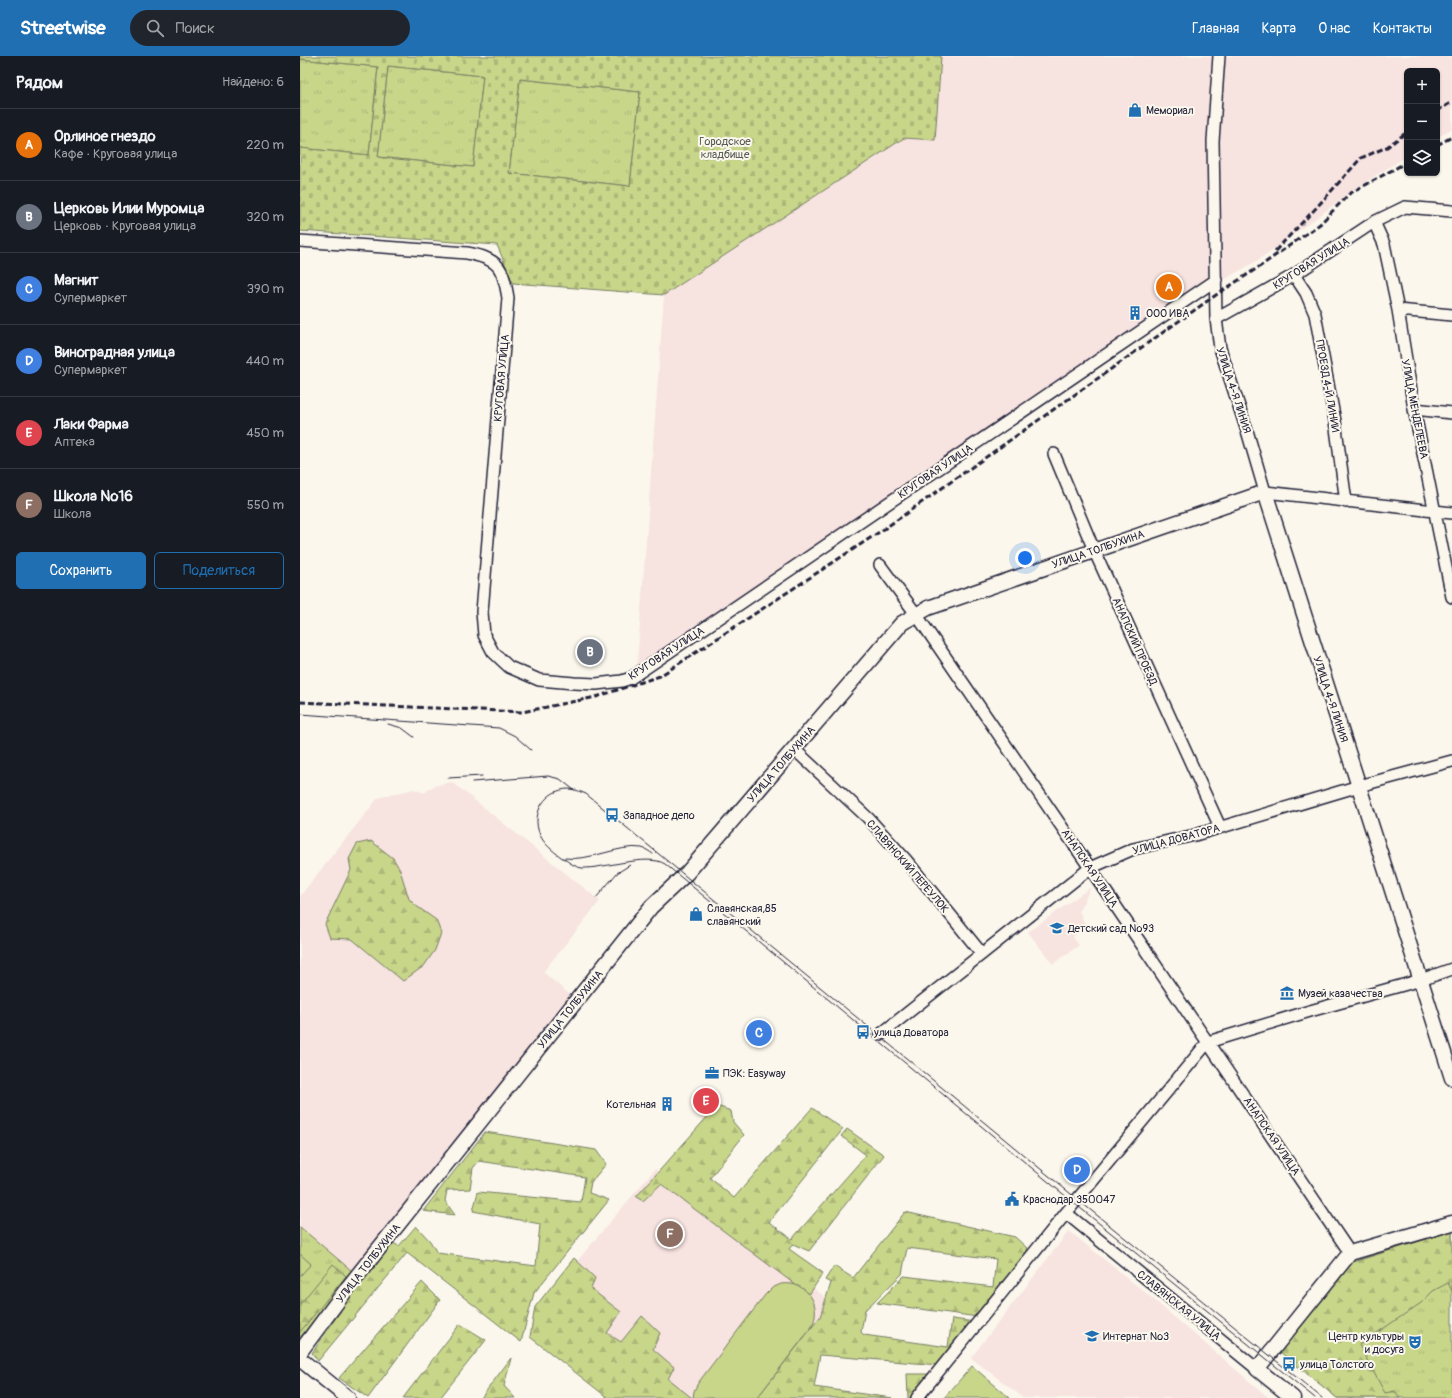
<!DOCTYPE html>
<html lang="ru">
<meta charset="utf-8">
<style>
body{margin:0;font-family:Pangolin,sans-serif;background:#20242c;color:#f1f3f6}
.controls{position:absolute;right:12px;top:12px;display:grid;overflow:hidden;border-radius:6px;box-shadow:0 1px 3px #0004}
.controls button{width:36px;height:36px;display:grid;place-items:center;padding:0;border:0;border-bottom:1px solid #363941;background:#171b24;color:#f1f3f6;font:20px sans-serif}
.you{position:absolute;left:725px;top:502px;width:14px;height:14px;margin:-10px;border:3px solid #fff;border-radius:50%;background:#1a73e8;box-shadow:0 0 0 6px #1a73e833}
.badge{display:grid;place-items:center;width:26px;height:26px;border-radius:50%;background:#1f6fb2;color:#fff;font-size:13px;font-weight:700}
.pin{position:absolute;translate:-50% -50%;border:2px solid #fff;box-shadow:0 1px 4px #0006}
.list{margin:0;padding:0;list-style:none}
h2{display:flex;justify-content:space-between;align-items:center;height:52px;margin:0;padding:0 16px;font-size:17px}
h2 small{font-size:13px;font-weight:400;color:#9ea1a6}
.list li{display:grid;grid-template-columns:26px 1fr auto;gap:12px;align-items:center;box-sizing:border-box;height:72px;padding:0 16px;border-top:1px solid #363941}
.list b{display:block;font-size:15px;white-space:nowrap}
.list p{margin:0;font-size:13px;white-space:nowrap;color:#9ea1a6}
.list em{font-size:13px;font-style:normal;color:#9ea1a6}
.actions{display:flex;gap:8px;padding:12px 16px}
.actions a{flex:1;padding:9px 0;border:1px solid #1f6fb2;border-radius:6px;text-align:center;font-size:14px;color:#1f6fb2}
.actions .main{background:#1f6fb2;color:#fff}
.icon{flex:none;width:22px;height:22px;fill:none;stroke:currentColor;stroke-width:2;stroke-linecap:round;stroke-linejoin:round}
.map{position:relative;flex:none;width:1152px;height:1342px;overflow:hidden}
header{display:flex;align-items:center;gap:24px;box-sizing:border-box;height:56px;padding:0 20px;background:#1f6fb2;color:#fff}
header strong{font-size:19px}
nav{display:flex;gap:22px;margin-inline-start:auto;font-size:14px}
.search{width:280px;height:36px;background:#20242c;display:flex;align-items:center;gap:10px;box-sizing:border-box;padding:0 14px;border-radius:22px;color:#9ea1a6;font-size:15px}
main{display:flex}
aside{flex:1;background:#171b24}
.map>svg:first-child{display:block}
.built{fill:#f7e3e0}
.grass{fill:url(#grass-tufts);stroke:#757c62}
.forest{fill:url(#forest-firs);stroke:#757c62}
.cemetery{fill:url(#cemetery-stones);stroke:#757c62;fill-rule:evenodd}
.garden{fill:#c8d68a;stroke:#757c62}
.lines{fill:none;stroke-linecap:round;stroke-linejoin:round}
.minor-casing{stroke:#22223b;stroke-width:14}
.tertiary-casing{stroke:#22223b;stroke-width:17}
.minor{stroke:#fbf7ec;stroke-width:11}
.tertiary{stroke:#fbf7ec;stroke-width:14}
.tram{stroke:#22223b;stroke-width:1}
.rail{stroke:#22223b;stroke-width:3;stroke-dasharray:6 3;stroke-linecap:butt}
.labels{text-anchor:middle;stroke-width:4;stroke-linejoin:round;paint-order:stroke}
.poi-label{font-size:11px;fill:#22223b;stroke:#fbf7ec;text-anchor:start}
.park-label{font-size:11px;fill:#545853;stroke:#fbf7ec}
.street-label{font-size:11px;fill:#22223b;stroke:#fbf7ec}
</style>
<header>
<strong>Streetwise</strong>
<div class="search"><svg class="icon" aria-label="search" viewBox="0 0 24 24"><circle cx="10" cy="10" r="6"/><path d="M15 15l6 6"/></svg>Поиск</div>
<nav><a>Главная</a><a>Карта</a><a>О нас</a><a>Контакты</a></nav>
</header>
<main>
<aside>
<h2>Рядом<small>Найдено: 6</small></h2>
<ul class="list">
<li><span class="badge" style="background:#e8710a">A</span><div><b>Орлиное гнездо</b><p>Кафе · Круговая улица</p></div><em>220 m</em></li>
<li><span class="badge" style="background:#6b7280">B</span><div><b>Церковь Илии Муромца</b><p>Церковь · Круговая улица</p></div><em>320 m</em></li>
<li><span class="badge" style="background:#3f7fe0">C</span><div><b>Магнит</b><p>Супермаркет</p></div><em>390 m</em></li>
<li><span class="badge" style="background:#3f7fe0">D</span><div><b>Виноградная улица</b><p>Супермаркет</p></div><em>440 m</em></li>
<li><span class="badge" style="background:#e0444e">E</span><div><b>Лаки Фарма</b><p>Аптека</p></div><em>450 m</em></li>
<li><span class="badge" style="background:#8d6e63">F</span><div><b>Школа №16</b><p>Школа</p></div><em>550 m</em></li>
</ul>
<div class="actions"><a class="main">Сохранить</a><a>Поделиться</a></div>
</aside>
<div class="map">
<svg width="1152" height="1342" viewBox="0 0 1152 1342">
<defs>
<pattern id="grass-tufts" width="24" height="20" patternUnits="userSpaceOnUse"><rect width="24" height="20" fill="#c8d68a"/><path d="M3 7l-1-3M5 7V3M7 7l1-3M15 17l-1-3M17 17v-4M19 17l1-3" fill="none" stroke="#acb778"/></pattern>
<pattern id="forest-firs" width="22" height="20" patternUnits="userSpaceOnUse"><rect width="22" height="20" fill="#c8d68a"/><path d="M5 1l3.5 6h-7zM16 11l3.5 6h-7z" fill="#acb778"/></pattern>
<pattern id="cemetery-stones" width="16" height="16" patternUnits="userSpaceOnUse"><rect width="16" height="16" fill="#c8d68a"/><path d="M2 7V4a2 2 0 0 1 4 0v3zM10 15v-3a2 2 0 0 1 4 0v3z" fill="#acb778"/></pattern>
</defs>
<rect width="100%" height="100%" fill="#fbf7ec"/>
<filter id="ink" filterUnits="userSpaceOnUse"><feTurbulence type="fractalNoise" baseFrequency=".025" numOctaves="2"/><feDisplacementMap in="SourceGraphic" scale="8" xChannelSelector="R" yChannelSelector="G"/><feConvolveMatrix kernelMatrix="1 2 1 2 8 2 1 2 1" color-interpolation-filters="sRGB"/></filter>
<g filter="url(#ink)">
<path class="built" d="M641,0h511v72l-15,10v-67h-30v85l-37,23 -112,81 -31,18 -591,401 28,-384 240,-157 31,2z
M152,726l148,119 -57,71 27,23 -22,29 -196,247 -52,-44v-331l78,-98 36,-9 10,4 10,-7z
M791,831l-12,24 6,13 -12,13 6,8 -26,19 -25,-32z
M355,1113l178,134 -71,95h-96l-126,-93z
M769,1175l78,63 122,104h-245l-53,-40z"/>
<path class="grass" d="M0,3l78,8 -9,88 -69,-7z
M88,10l95,10 -10,91 -95,-10z
M220,23l120,13 -10,94 -121,-13z
M0,1171l52,44 -52,67z
M1152,1175v167h-115l-56,-46 72,-90z"/>
<path class="forest" d="M71,785l22,17 7,12 9,29 6,6 21,15 5,13 -6,17 -11,16 -21,15 -51,-42 -22,-1 -5,-14 26,-54 -2,-11 8,-15z
M417,1050l14,5 2,11 11,13 -34,43 24,20 78,-90 31,21 -74,93 23,17 74,-84 -25,-19 6,-7 37,26 -75,96 -16,-7 -4,5 34,24 -14,22 -148,-111 -18,17 -7,-4z
M185,1076l111,18 10,14 -15,18 -2,11 20,7 -75,93 -13,49 -114,-89 -89,108 -6,-8 42,-62 39,-48 6,3 17,-20 14,15 7,12 99,13 4,-42 -67,-13 5,-19 103,10 4,-25 -106,-16 -6,7 -3,21 -23,1 -2,11 10,14 -32,-4z
M605,1156l110,25 13,12 -50,68 -101,-14 27,-27 89,11 3,-28 -89,-11 -5,26 -37,36 -4,22 3,3 84,12 4,-28 23,3 -36,43 -119,-10 -6,32 78,11h-135l63,-81 11,-34 -6,-3 9,-14 19,12z
M1152,1175v60l-4,-8 -15,8 -12,12 -62,42 26,48 10,-2 5,7h-63l-57,-46 73,-90z
M274,1202l21,20 -4,11 30,23 -14,21 14,9 21,-26 18,17 -7,16 21,18 -6,12 24,19h-84l-78,-61 5,-30z
M33,1208l13,12 -46,56v-28z
M122,1226l18,18 -72,98 -29,-20z
M160,1268l26,16 -46,58h-37z
M211,1302l-7,28 11,12h-34z
M607,1318h23l-20,24h-2z"/>
<path class="cemetery" d="M0,0h641l-6,84 -31,-2 -240,157 -151,-12 -16,-38 -197,-14v-83l69,7 9,-88 -78,-8zM88,10l95,10 -10,91 -95,-10zM220,23l120,13 -10,94 -121,-13z"/>
<path class="garden" d="M0,1198l11,10 -11,12z
M481,1228c25,-4 43,21 30,44l-54,70h-64l1,-7 4,-8 67,-88 7,-7z
M672,1310l38,32h-66z"/>
<g class="lines">
<defs>
<path id="minor" d="M919,0l-6,85 3,178 4,29 28,86 17,58 187,21
M1074,166l10,22 14,66 16,99 38,188
M0,185l167,12c32,6 36,14 41,45l-26,314 2,23 9,17 16,15 30,13 35,3 22,1 26,-3 9,-3 585,-398
M994,219l12,18 9,21 20,107 11,81
M1098,254l54,5
M916,263l78,-44 80,-53 31,-15 47,4
M1114,353l38,4
M754,398l40,96 126,277
M580,509l36,49 174,254 260,385
M494,693l74,69 38,42 76,94
M581,978l209,-166 43,-19 62,-14 164,-49 93,-25
M766,1157l191,156
M617,1342l149,-185 142,-171 102,-31 111,-31 31,-11"/>
<path id="tertiary" d="M0,1296l49,-66 302,-379 36,-34 215,-250 26,-15 337,-116 187,586
M0,1303l48,39
M993,1342l-36,-29 93,-116 102,-30"/>
</defs>
<use href="#minor" class="minor-casing"/>
<use href="#tertiary" class="tertiary-casing"/>
<use href="#minor" class="minor"/>
<use href="#tertiary" class="tertiary"/>
<path class="tram" d="M0,658l199,14 16,8 16,14
M88,668l14,4 12,9
M148,722l34,-2
M172,726l76,-6 12,3 14,11
M264,802c26,4 55,-14 78,-10 4,1 8,4 11,6
M296,842l21,-25 13,-8
M1015,1342l-241,-195 -409,-339c-17,-11 -62,5 -83,4 -8,-1 -14,-7 -21,-11 -9,-7 -17,-13 -21,-22 -10,-22 6,-46 29,-46 6,0 12,3 17,5l491,405 245,199"/>
<path class="rail" d="M1137,55l15,-9
M1137,89l15,-8
M975,195l41,-43 45,-50 26,-11 20,-15
M0,646l222,10 74,-15 64,-21 224,-147 332,-234 43,-28 61,-43 29,-30 58,-32"/>
</g>
</g>
<defs>
<symbol id="shop-bare" viewBox="-9 -9 18 18"><path d="M-5-2.5h2.3a2.7 3.5 0 0 1 5.4 0H5L5.5 6h-11ZM-1.5-2.5h3a1.5 2.3 0 0 0-3 0Z" fill="#1f6fb2" stroke="#fbf7ec" stroke-width="2.5" paint-order="stroke"/></symbol>
<symbol id="building-bare" viewBox="-9 -9 18 18"><path d="M-4-6H4V6H1V3H-1V6H-4ZM-2.5-4.3h1.7v1.8h-1.7ZM.8-4.3h1.7v1.8H.8ZM-2.5-1h1.7V.8h-1.7ZM.8-1h1.7V.8H.8Z" fill="#1f6fb2" stroke="#fbf7ec" stroke-width="2.5" paint-order="stroke"/></symbol>
<symbol id="bus-bare" viewBox="-9 -9 18 18"><path d="M-5-6H5V4H4V6H2V4H-2V6H-4V4H-5ZM-3.5-4V0h7V-4ZM-3.5 1.2v1.5H-2V1.2ZM2 1.2v1.5H3.5V1.2Z" fill="#1f6fb2" stroke="#fbf7ec" stroke-width="2.5" paint-order="stroke"/></symbol>
<symbol id="school-bare" viewBox="-9 -9 18 18"><path d="M0-5L7-2L0 1L-7-2ZM-4 1L0 2.5L4 1V4Q0 6-4 4Z" fill="#1f6fb2" stroke="#fbf7ec" stroke-width="2.5" paint-order="stroke"/></symbol>
<symbol id="museum-bare" viewBox="-9 -9 18 18"><path d="M0-6L6-3V-2H-6V-3ZM-5-1h2V3h-2ZM-1-1h2V3h-2ZM3-1h2V3H3ZM-6 4H6V6H-6Z" fill="#1f6fb2" stroke="#fbf7ec" stroke-width="2.5" paint-order="stroke"/></symbol>
<symbol id="office-bare" viewBox="-9 -9 18 18"><path d="M-6-3h4V-5.5h4V-3h4V5H-6ZM-1-4.5V-3h2v-1.5ZM-6 0V1H6V0Z" fill="#1f6fb2" stroke="#fbf7ec" stroke-width="2.5" paint-order="stroke"/></symbol>
<symbol id="civic-bare" viewBox="-9 -9 18 18"><path d="M-.6-6.5H3V-4.5H.6V-3L4-1V1h2V6H-6V1h2V-1L-.6-3ZM-1.2 2.5V6h2.4V2.5Z" fill="#1f6fb2" stroke="#fbf7ec" stroke-width="2.5" paint-order="stroke"/></symbol>
<symbol id="theatre-bare" viewBox="-9 -9 18 18"><path d="M-5-5.5Q0-4 5-5.5V0Q5 5 0 6Q-5 5-5 0ZM-3.3-2.5H-1v1.5H-3.3ZM1-2.5H3.3v1.5H1ZM-2.8 1Q0 5.5 2.8 1Z" fill="#1f6fb2" stroke="#fbf7ec" stroke-width="2.5" paint-order="stroke"/></symbol>
</defs>
<g fill-rule="evenodd">
<use href="#shop-bare" x="825" y="44" width="20" height="20"/>
<use href="#building-bare" x="825" y="247" width="20" height="20"/>
<use href="#bus-bare" x="302" y="749" width="20" height="20"/>
<use href="#shop-bare" x="386" y="848" width="20" height="20"/>
<use href="#school-bare" x="747" y="862" width="20" height="20"/>
<use href="#museum-bare" x="977" y="927" width="20" height="20"/>
<use href="#bus-bare" x="553" y="966" width="20" height="20"/>
<use href="#office-bare" x="402" y="1007" width="20" height="20"/>
<use href="#building-bare" x="357" y="1038" width="20" height="20"/>
<use href="#civic-bare" x="702" y="1133" width="20" height="20"/>
<use href="#school-bare" x="782" y="1270" width="20" height="20"/>
<use href="#theatre-bare" x="1105" y="1276" width="20" height="20"/>
<use href="#bus-bare" x="979" y="1298" width="20" height="20"/>
</g>
<g class="labels">
<g class="poi-label">
<text x="846" y="58">Мемориал</text>
<text x="846" y="261">ООО ИВА</text>
<text x="323" y="763">Западное депо</text>
<text x="407" y="856">Славянская,85<tspan x="407" dy="13">славянский</tspan></text>
<text x="768" y="876">Детский сад №93</text>
<text x="998" y="941">Музей казачества</text>
<text x="574" y="980">улица Доватора</text>
<text x="423" y="1021">ПЭК: Easyway</text>
<text x="356" y="1052" text-anchor="end">Котельная</text>
<text x="723" y="1147">Краснодар 350047</text>
<text x="803" y="1284">Интернат №3</text>
<text x="1104" y="1284" text-anchor="end">Центр культуры<tspan x="1104" dy="13">и досуга</tspan></text>
<text x="1000" y="1312">улица Толстого</text>
</g>
<g class="park-label">
<text x="425" y="89">Городское<tspan x="425" dy="13">кладбище</tspan></text>
</g>
<g class="street-label">
<text transform="translate(1011 207) rotate(-32)" y="4">КРУГОВАЯ УЛИЦА</text>
<text transform="translate(201 322) rotate(-85)" y="4">КРУГОВАЯ УЛИЦА</text>
<text transform="translate(1028 330) rotate(80)" y="4">ПРОЕЗД 4-Й ЛИНИИ</text>
<text transform="translate(934 334) rotate(72)" y="4">УЛИЦА 4-Я ЛИНИЯ</text>
<text transform="translate(1115 353) rotate(79)" y="4">УЛИЦА МЕНДЕЛЕЕВА</text>
<text transform="translate(635 415) rotate(-34)" y="4">КРУГОВАЯ УЛИЦА</text>
<text transform="translate(798 493) rotate(-19)" y="4">УЛИЦА ТОЛБУХИНА</text>
<text transform="translate(835 585) rotate(66)" y="4">АНАПСКИЙ ПРОЕЗД</text>
<text transform="translate(366 597) rotate(-33)" y="4">КРУГОВАЯ УЛИЦА</text>
<text transform="translate(1031 643) rotate(72)" y="4">УЛИЦА 4-Я ЛИНИЯ</text>
<text transform="translate(481 708) rotate(-49)" y="4">УЛИЦА ТОЛБУХИНА</text>
<text transform="translate(876 783) rotate(-15)" y="4">УЛИЦА ДОВАТОРА</text>
<text transform="translate(608 810) rotate(49)" y="4">СЛАВЯНСКИЙ ПЕРЕУЛОК</text>
<text transform="translate(790 812) rotate(56)" y="4">АНАПСКАЯ УЛИЦА</text>
<text transform="translate(270 953) rotate(-51)" y="4">УЛИЦА ТОЛБУХИНА</text>
<text transform="translate(972 1080) rotate(56)" y="4">АНАПСКАЯ УЛИЦА</text>
<text transform="translate(68 1207) rotate(-52)" y="4">УЛИЦА ТОЛБУХИНА</text>
<text transform="translate(879 1249) rotate(39)" y="4">СЛАВЯНСКАЯ УЛИЦА</text>
</g>
</g>
</svg>
<div class="controls">
<button>+</button>
<button>−</button>
<button><svg class="icon" aria-label="layers" viewBox="0 0 24 24"><path d="M12 4l9 5-9 5-9-5zM3 14l9 5 9-5"/></svg></button>
</div>
<div class="you"></div>
<div class="pin badge" style="left:869px;top:231px;background:#e8710a">A</div>
<div class="pin badge" style="left:290px;top:596px;background:#6b7280">B</div>
<div class="pin badge" style="left:459px;top:977px;background:#3f7fe0">C</div>
<div class="pin badge" style="left:777px;top:1114px;background:#3f7fe0">D</div>
<div class="pin badge" style="left:406px;top:1045px;background:#e0444e">E</div>
<div class="pin badge" style="left:370px;top:1178px;background:#8d6e63">F</div>
</div>
</main>
